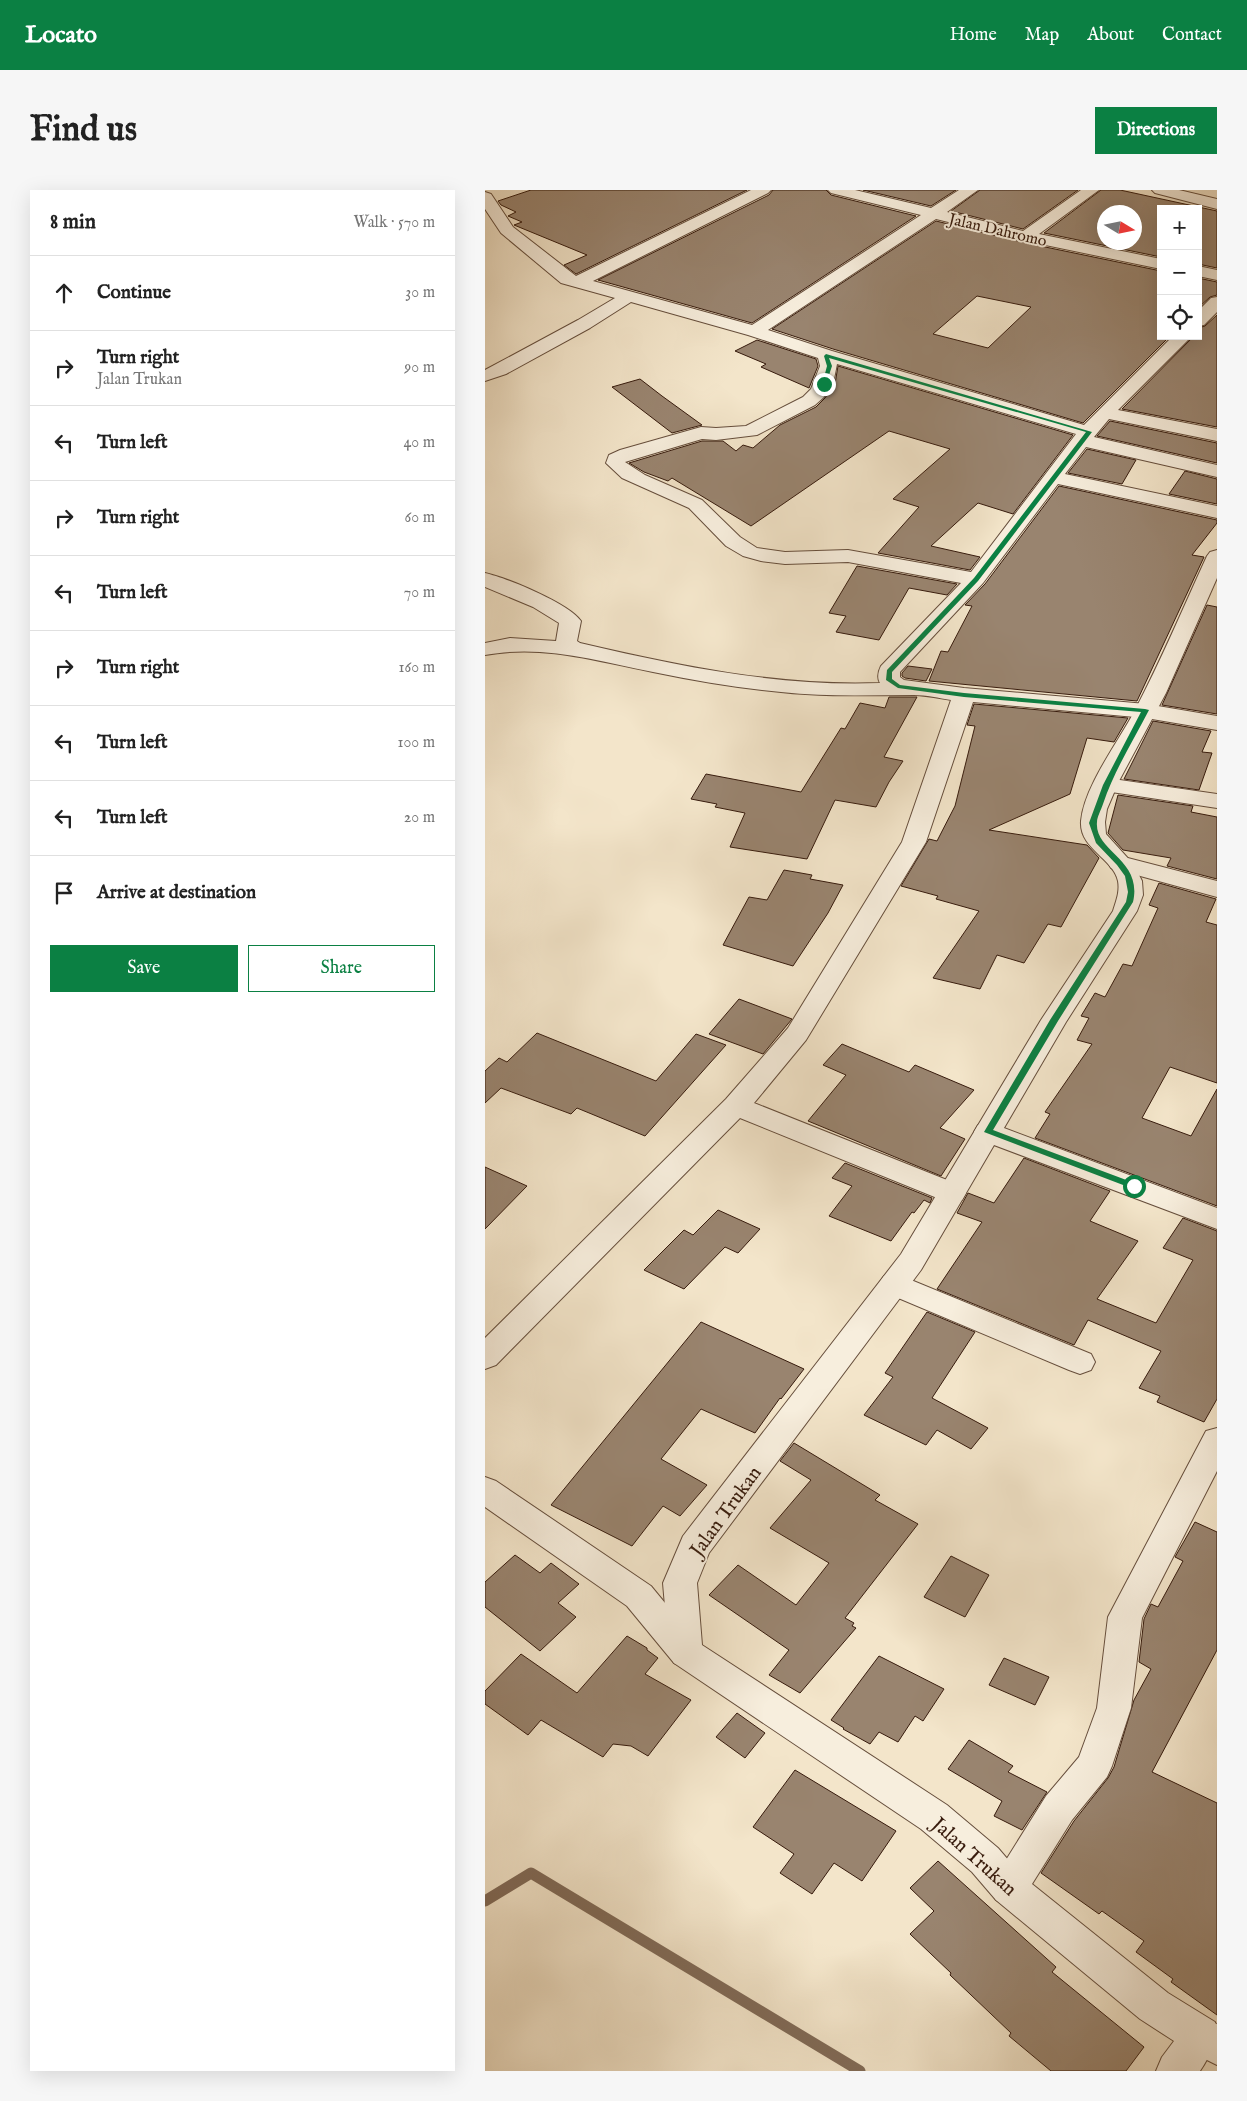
<!DOCTYPE html>
<meta charset="utf-8">
<style>
body{margin:0;font-family:"IM FELL English",serif;background:#f6f6f6;color:#222}
.controls{position:absolute;right:15px;top:15px;display:grid;overflow:hidden;border-radius:0px;box-shadow:0 5px 20px #0002}
.controls button{width:45px;height:45px;display:grid;place-items:center;padding:0;border:0;border-bottom:1px solid #e0e0e0;background:#fff;color:#222;font:25px sans-serif}
.compass{position:absolute;left:612px;top:15px;width:45px;height:45px;border-radius:50%;background:#fff;box-shadow:0 5px 20px #0002;rotate:100deg}
.stop{position:absolute;width:15px;height:15px;margin:-11px;border:4px solid #0b8043;border-radius:50%;background:#fff}
.stop.end{background:#0b8043;border-color:#fff;box-shadow:0 1px 5px #0008}
.list{margin:0;padding:0;list-style:none}
h2{display:flex;justify-content:space-between;align-items:center;height:65px;margin:0;padding:0 20px;font-size:21px}
h2 small{font-size:16px;font-weight:400;color:#767676}
.list li{display:grid;grid-template-columns:32px 1fr auto;gap:15px;align-items:center;box-sizing:border-box;height:75px;padding:0 20px;border-top:1px solid #e0e0e0}
.list b{display:block;font-size:19px;white-space:nowrap}
.list p{margin:0;font-size:16px;white-space:nowrap;color:#767676}
.list em{font-size:16px;font-style:normal;color:#767676}
.actions{display:flex;gap:10px;padding:15px 20px}
.actions a{flex:1;padding:11px 0;border:1px solid #0b8043;border-radius:0px;text-align:center;font-size:18px;color:#0b8043}
.actions .main{background:#0b8043;color:#fff}
.icon{flex:none;width:28px;height:28px;fill:none;stroke:currentColor;stroke-width:2;stroke-linecap:round;stroke-linejoin:round}
.map{position:relative;flex:none;width:732px;height:1881px;overflow:hidden;border-radius:0px}
header{display:flex;align-items:center;gap:30px;box-sizing:border-box;height:70px;padding:0 25px;background:#0b8043;color:#fff}
header strong{font-size:24px}
nav{display:flex;gap:28px;margin-inline-start:auto;font-size:18px}
.intro{display:flex;align-items:center;justify-content:space-between;box-sizing:border-box;height:120px;padding:0 30px}
h1{margin:0;font-size:35px}
.button{padding:12px 22px;border-radius:0px;background:#0b8043;color:#fff;font-size:18px;font-weight:700}
main{display:flex;gap:30px;padding:0 30px}
aside{flex:1;background:#fff;border-radius:0px;box-shadow:0 5px 20px #0002}
.map>svg:first-child{display:block}
.lines{fill:none;stroke-linecap:round;stroke-linejoin:round}
.stream{stroke:#816b58;stroke-width:11}
.building{fill:#99846f;stroke:#371b0d;fill-rule:evenodd}
.minor-casing{stroke:#664e3c;stroke-width:2}
.tertiary-casing{stroke:#664e3c;stroke-width:2}
.minor{fill:#f7eedd;fill-rule:evenodd}
.tertiary{fill:#f7eedd;fill-rule:evenodd}
.route{fill:#0b8043}
.labels{text-anchor:middle;stroke-width:4;stroke-linejoin:round;paint-order:stroke}
.far-street-label{font-size:16px;fill:#371b0d;stroke:#f7eedd}
.street-label{font-size:20px;fill:#371b0d;stroke:#f7eedd}
</style>
<header>
<strong>Locato</strong>
<nav><a>Home</a><a>Map</a><a>About</a><a>Contact</a></nav>
</header>
<div class="intro"><h1>Find us</h1><a class="button">Directions</a></div>
<main>
<aside>
<h2>8 min<small>Walk · 570 m</small></h2>
<ul class="list">
<li><svg class="icon" aria-label="ahead" viewBox="0 0 24 24"><path d="M12 20V5M6 11l6-6 6 6"/></svg><div><b>Continue</b></div><em>30 m</em></li>
<li><svg class="icon" aria-label="right" viewBox="0 0 24 24"><path d="M7 20v-9h11M14 6l5 5-5 5"/></svg><div><b>Turn right</b><p>Jalan Trukan</p></div><em>90 m</em></li>
<li><svg class="icon" aria-label="left" viewBox="0 0 24 24"><path d="M17 20v-9H6M10 6l-5 5 5 5"/></svg><div><b>Turn left</b></div><em>40 m</em></li>
<li><svg class="icon" aria-label="right" viewBox="0 0 24 24"><path d="M7 20v-9h11M14 6l5 5-5 5"/></svg><div><b>Turn right</b></div><em>60 m</em></li>
<li><svg class="icon" aria-label="left" viewBox="0 0 24 24"><path d="M17 20v-9H6M10 6l-5 5 5 5"/></svg><div><b>Turn left</b></div><em>70 m</em></li>
<li><svg class="icon" aria-label="right" viewBox="0 0 24 24"><path d="M7 20v-9h11M14 6l5 5-5 5"/></svg><div><b>Turn right</b></div><em>160 m</em></li>
<li><svg class="icon" aria-label="left" viewBox="0 0 24 24"><path d="M17 20v-9H6M10 6l-5 5 5 5"/></svg><div><b>Turn left</b></div><em>100 m</em></li>
<li><svg class="icon" aria-label="left" viewBox="0 0 24 24"><path d="M17 20v-9H6M10 6l-5 5 5 5"/></svg><div><b>Turn left</b></div><em>20 m</em></li>
<li><svg class="icon" aria-label="arrive" viewBox="0 0 24 24"><path d="M6 21V4h12l-3 4 3 4H6"/></svg><div><b>Arrive at destination</b></div></li>
</ul>
<div class="actions"><a class="main">Save</a><a>Share</a></div>
</aside>
<div class="map">
<svg width="732" height="1881" viewBox="0 0 732 1881">
<rect width="100%" height="100%" fill="#f3e5ca"/>
<filter id="stains"><feTurbulence type="fractalNoise" baseFrequency=".004" numOctaves="4"/><feColorMatrix values="0 0 0 0 .2 0 0 0 0 .09 0 0 0 0 .02 0 0 0 .5 -.17"/></filter>
<radialGradient id="worn" r=".72"><stop offset=".6" stop-color="#630" stop-opacity="0"/><stop offset="1" stop-color="#630" stop-opacity=".3"/></radialGradient>
<g class="lines">
<path class="stream" d="M0,1711l46,-28 329,198"/>
</g>
<path class="building" d="M46,0h216l-171,84 -12,-9 23,-10 -73,-30 8,-3 -14,-6 8,-4 -15,-7 -3,-4z
M288,0h53l5,5 85,21 -164,107 -154,-43 171,-85z
M378,0h93l-25,16z
M495,0h98l-55,39 -72,-18z
M616,0h19l97,21v57l-19,-4v-55h-37v48l-117,-24zM620,22h30v30h-30z
M451,31l90,22 135,28v65h9l-87,87 -250,-74 -61,-20zM492,106l54,11 -43,41 -55,-14z
M713,88l19,4v13l-7,2 -12,11z
M732,125v112l-95,-18 72,-73h4v-8l7,-2z
M272,150l59,19 2,7 -9,22 -48,-21 5,-3 -31,-13z
M353,176l235,69 -60,79 -35,-11 -47,43 49,11 -10,13 -92,-17 41,-46 -26,-8 57,-50 -61,-18 -138,95 -79,-48 -4,3 -24,-9 -15,-9 73,-22h21l13,10 7,-6 10,3 27,-23 36,-18 9,-9 10,-14z
M155,189l22,17 40,29 -30,8 -60,-46z
M625,231l107,22v20l-120,-27z
M602,259l49,11 -14,24 -54,-11z
M700,281l32,8v25l-48,-10z
M574,296l158,34v3l-25,32 12,2 -67,144 -208,-20 12,-30 7,1 24,-46 -7,-1 20,-21z
M372,376l100,18 -10,11 -38,-7 -30,52 -43,-8 10,-16 -17,-3z
M722,415l10,2v107l-55,-9z
M423,476l24,3 -6,12 -21,-3 -3,-2v-3z
M404,507h28l-33,60 19,4 -14,21 -13,25 -41,-7 -28,59 -77,-12 15,-34 -30,-6 2,-3 -26,-5 15,-25 95,18 40,-64 4,1 15,-26 25,5z
M489,514l154,14 -14,24 -27,-4 -17,56 -81,36 98,15 12,13 -38,69 -13,-3 -24,39 -27,-8 -17,34 -47,-11 46,-67 -43,-12 2,-3 -37,-10 28,-47 8,2 18,-35 20,-80 -8,-1z
M668,531l58,10 -9,21 10,1 -13,37 -75,-11z
M633,605l75,11 -2,6 26,5v62l-50,-13 4,-8 -48,-8 -15,-17z
M299,680l28,5 -2,4 33,6 -15,28 -35,53 -70,-21 26,-48 18,3z
M674,693l57,16 -10,23 11,3v158l-47,-16 -28,51 49,18 26,-47v117l-182,-68 15,-24 -5,-2 47,-68 -15,-4 12,-22 -8,-2 14,-23 10,4 18,-33 9,2 26,-58 -9,-3z
M254,809l53,20 -29,35 -54,-20z
M52,843l119,48 40,-47 30,11 -81,91 -68,-28 -6,6 -70,-26 -16,15v-32l14,-13 8,4z
M357,854l67,28 6,-7 59,25 -34,38 25,11 -24,37 -133,-55 38,-46 -23,-10z
M539,968l86,33 -20,30 48,20 -41,58 59,24 37,-63 -30,-12 20,-30 34,13v168l-13,23 -47,-20 3,-6 -21,-8 22,-37 -73,-31 -14,25 -137,-56 45,-67 -25,-9 11,-20 26,10z
M360,973l87,35 -2,5 -6,-3 -10,13 -2,-1 -21,29 -62,-25 23,-30 -20,-8z
M0,977l42,19 -42,43z
M233,1020l42,19 -22,24 -13,-6 -41,42 -40,-19 40,-40 9,5z
M442,1122l48,20 -43,66 56,30 -17,21 -34,-19 -11,15 -62,-30 29,-38 -8,-4z
M216,1132l103,47 -23,30 -1,-1 -25,35 -54,-24 -40,50 46,26 -27,31 -17,-10 -31,40 -81,-41z
M309,1253l86,52 -5,5 43,24 -73,94 9,5 -2,3 4,2 -56,65 -31,-18 20,-25 -80,-55 29,-30 58,40 33,-42 -59,-35 41,-48 -31,-19z
M710,1332l22,10v118l-65,122 65,31v212l-46,-33 2,-3 -37,-27 8,-11 -42,-30 -3,3 -58,-41 33,-52 34,-43 6,-11 20,-67 17,-31 -12,-7 5,-43 7,-15 7,3 25,-46 -8,-4z
M30,1365l25,18 11,-10 28,21 -21,19 18,14 -36,34 -55,-44v-25z
M466,1366l38,19 -24,42 -41,-20z
M142,1446l20,12v2l11,8 -13,16 46,26 -43,56 -17,-10 -18,-2 -10,13 -62,-37 -13,15 -43,-31v-13l36,-37 56,39z
M394,1466l65,33 -21,32 -8,-5 -17,26 -19,-10 -9,12 -27,-15 1,-1 -13,-8z
M519,1468l45,19 -14,28 -46,-20z
M252,1523l28,20 -20,25 -29,-21z
M484,1550l44,26 -5,6 39,20 -25,38 -28,-14 8,-15 -54,-32z
M310,1580l101,61 -34,50 -28,-18 -22,31 -32,-21 14,-19 -41,-27z
M453,1671l118,106 -4,5 92,75 -18,24h-75l-42,-35 2,-3 -61,-58 1,-2 -41,-39 24,-23 -24,-23z"/>
<g class="lines">
<defs>
<path id="minor" d="M266,0h20l-3,3 -175,88 159,44 169,-110 -90,-22 -3,-3h27l76,18 28,-18h19l-31,22 76,19 58,-41h18l-60,44 122,25v10l-135,-28 -90,-22 -168,111 64,21 252,74 89,-89h19l-74,74 99,19v12l-108,-22 -15,18 123,28v12l-131,-30 -21,27 152,32v12l-159,-34 -75,99 -83,89v5l4,3 60,8 182,16 71,12v14l-71,-12 -173,-16 -47,140 -120,198 -52,63 208,83 4,7 -4,7 -10,3 -10,-3 -202,-82 -244,247 -11,4v-31l241,-239 62,-71 114,-186 49,-142c-12,-2 -25,-5 -37,-5 -45,0 -88,2 -133,-3 -43,-4 -85,-11 -128,-20 -56,-11 -110,-28 -168,-17v-12l25,-5 46,3 3,-18 -26,-16 -48,-20v-14c22,5 83,30 96,48l-4,20 3,2c98,23 199,44 300,40 -3,-5 -2,-11 1,-17l80,-83 -113,-21 -63,2 -24,-3 -18,-5 -17,-10 -37,-38 -67,-30 -16,-15 3,-8 11,-5 81,-23 15,1 30,-2 57,-29 8,-8 9,-23 -2,-8 -70,-23 -117,-33 -41,26 -84,46 -21,7v-11l93,-50 37,-22 -54,-15 -60,-50 -16,-24v-17l6,2 22,33 63,49zM352,174l239,70 -105,138 -123,-22 -63,2 -28,-4 -17,-11 -38,-37 -57,-25 -20,-13 77,-23 14,1 41,-5 58,-30 9,-8 9,-13z
M667,0h27l38,9v10l-62,-16z
M713,76l19,4v10l-19,-4z
M732,107v15l-13,13 -6,1v-15l13,-13z
M621,588l111,16v14l-119,-18 -4,-5 4,-5z
M635,666l97,25v16l-106,-29 -3,-5 3,-5z
M503,932l229,86v21l-239,-90 -4,-7 4,-7z
M409,1083l197,81 4,8 -4,8 -11,4 -11,-4 -185,-78 -5,-8 5,-8z
M732,1238v43l-75,147 -11,90 -19,58 -5,11 -35,43 -50,80 -13,5 -13,-5 -6,-12 6,-12 50,-80 33,-39 18,-49 11,-91 98,-186z
M0,1287l11,4 155,105 47,57 5,10 -5,10 -12,5 -12,-5 -47,-57 -142,-99z
M716,1827l16,7v41l-30,-15 -6,-14 6,-14z"/>
<path id="tertiary" d="M732,360v28l-51,115 -47,88 -12,28 -2,13 1,12 28,31 8,16 1,14 -6,16 -71,111 -145,248 -212,283 -12,30 5,62 245,160 51,43 24,28 146,117 47,29c2,20 -5,34 -15,49h-44l6,-14 12,-16 -34,-22 -144,-119 -24,-28 -51,-43 -247,-166 -5,-10 -6,-70 20,-47 218,-282 140,-234 72,-109c3,-10 7,-19 5,-30 -5,-23 -39,-32 -37,-60 3,-34 37,-79 53,-109 27,-51 49,-104 73,-156l3,-4z"/>
</defs>
<use href="#minor" class="minor-casing"/>
<use href="#tertiary" class="tertiary-casing"/>
<use href="#minor" class="minor"/>
<use href="#tertiary" class="tertiary"/>
</g>
<path class="route" d="M341,164l266,78 -114,149 -86,91v7l8,6 64,8 181,16 4,1c-16,31 -35,61 -46,94 -2,6 -6,13 -6,18 -3,30 46,37 36,80l-75,119 -65,109 144,54v4h-6l-147,-56 66,-112 76,-118 2,-10 -3,-16 -8,-11 -21,-22 -7,-20 14,-38 38,-73 -177,-15 -66,-9 -12,-8 1,-10 87,-92 112,-146 -257,-74 3,8 -6,18 -4,1 5,-19 -3,-10z"/>
<g class="labels">
<g class="far-street-label">
<text transform="translate(513 39) rotate(13)" y="6">Jalan Dahromo</text>
</g>
<g class="street-label">
<text transform="translate(240 1321) rotate(-54)" y="7">Jalan Trukan</text>
<text transform="translate(490 1666) rotate(42)" y="7">Jalan Trukan</text>
</g>
</g>
<rect width="100%" height="100%" filter="url(#stains)"/>
<rect width="100%" height="100%" fill="url(#worn)"/>
</svg>
<div class="controls">
<button>+</button>
<button>−</button>
<button><svg class="icon" aria-label="locate" viewBox="0 0 24 24"><circle cx="12" cy="12" r="6"/><path d="M12 2v4M12 18v4M2 12h4M18 12h4"/></svg></button>
</div>
<svg class="compass" viewBox="-18 -18 36 36"><path d="M0-13l5 13h-10z" fill="#e53935"/><path d="M0 13l5-13h-10z" fill="#767676"/></svg>
<div class="stop" style="left:649px;top:996px"></div>
<div class="stop end" style="left:339px;top:194px"></div>
</div>
</main>
